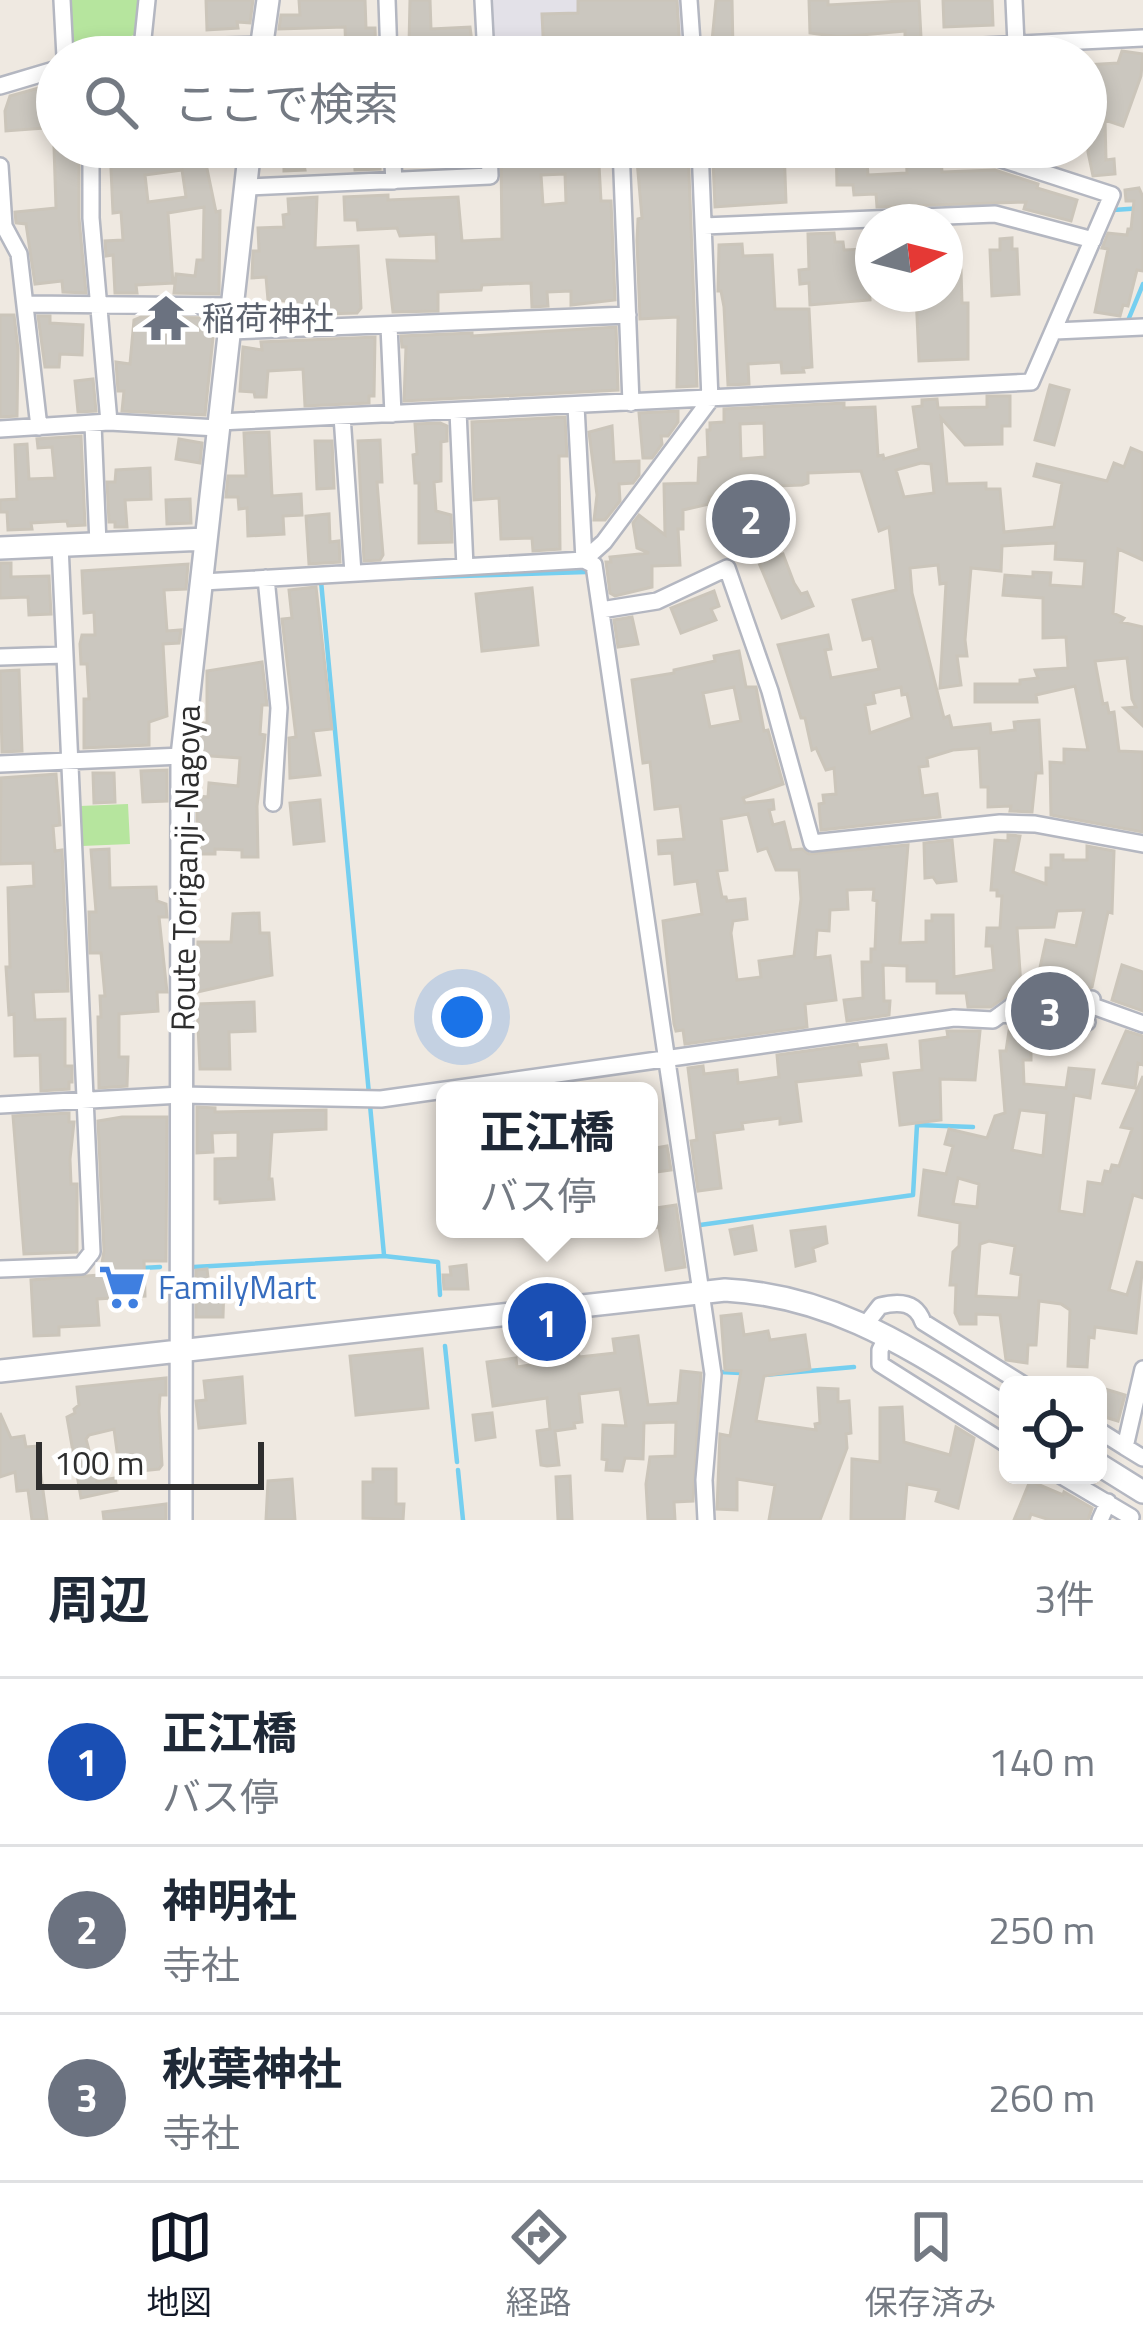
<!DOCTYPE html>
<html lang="ja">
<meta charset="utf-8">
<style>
body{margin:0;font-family:"Titillium Web","Noto Sans JP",sans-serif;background:#f6f6f7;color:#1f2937}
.controls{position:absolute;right:36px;bottom:36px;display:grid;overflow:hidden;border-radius:18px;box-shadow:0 6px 18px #0003}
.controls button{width:108px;height:108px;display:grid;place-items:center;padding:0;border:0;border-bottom:3px solid #e0e1e3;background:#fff;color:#1f2937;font:60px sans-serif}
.compass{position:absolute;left:855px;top:204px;width:108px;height:108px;border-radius:50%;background:#fff;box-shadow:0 6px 18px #0003;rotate:83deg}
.scale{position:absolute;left:36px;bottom:30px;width:228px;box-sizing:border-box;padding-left:12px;border:6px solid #2e2e2e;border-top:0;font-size:33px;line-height:42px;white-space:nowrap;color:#2e2e2e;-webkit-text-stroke:9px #fff;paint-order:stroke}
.you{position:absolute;left:462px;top:1017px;width:42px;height:42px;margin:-30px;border:9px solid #fff;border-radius:50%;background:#1a73e8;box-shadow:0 0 0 18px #1a73e833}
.badge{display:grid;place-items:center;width:78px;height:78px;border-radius:50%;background:#111827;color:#fff;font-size:39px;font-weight:700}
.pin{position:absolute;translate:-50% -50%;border:6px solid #fff;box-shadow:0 3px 12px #0006}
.popup{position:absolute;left:436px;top:1082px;width:222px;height:156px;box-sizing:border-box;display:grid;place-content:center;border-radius:18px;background:#fff;filter:drop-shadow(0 3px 9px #0005);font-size:39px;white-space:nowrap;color:#747a83}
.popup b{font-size:45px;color:#1f2937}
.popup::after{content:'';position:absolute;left:50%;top:100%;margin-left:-24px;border:24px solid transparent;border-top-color:#fff}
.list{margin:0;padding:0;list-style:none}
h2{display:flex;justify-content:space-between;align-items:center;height:156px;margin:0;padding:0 48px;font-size:51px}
h2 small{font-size:39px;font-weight:400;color:#747a83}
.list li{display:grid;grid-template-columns:78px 1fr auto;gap:36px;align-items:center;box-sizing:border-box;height:168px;padding:0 48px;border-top:3px solid #e0e1e3}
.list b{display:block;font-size:45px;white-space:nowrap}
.list p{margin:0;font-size:39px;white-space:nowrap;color:#747a83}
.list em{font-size:39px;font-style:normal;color:#747a83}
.icon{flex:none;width:66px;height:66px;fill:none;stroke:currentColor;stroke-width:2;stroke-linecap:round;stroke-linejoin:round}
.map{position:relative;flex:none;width:1143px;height:1520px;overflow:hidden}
.search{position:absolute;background:#fff;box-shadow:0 6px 18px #0003;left:36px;right:36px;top:36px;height:132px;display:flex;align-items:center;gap:30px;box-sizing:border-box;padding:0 42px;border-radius:66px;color:#747a83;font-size:45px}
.sheet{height:660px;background:#fff}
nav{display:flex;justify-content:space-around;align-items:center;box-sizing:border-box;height:168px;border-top:3px solid #e0e1e3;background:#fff;font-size:33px;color:#747a83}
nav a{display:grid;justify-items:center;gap:6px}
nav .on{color:#111827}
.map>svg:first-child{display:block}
.industrial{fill:#e3e1e8}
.green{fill:#b6e59e}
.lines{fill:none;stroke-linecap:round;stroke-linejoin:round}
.stream{stroke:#75cff0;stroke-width:4.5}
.building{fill:#cbc7bf;stroke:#cbc5ba;stroke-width:3;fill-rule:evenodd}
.street-casing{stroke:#b4b7c1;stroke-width:20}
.secondary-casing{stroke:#b4b7c1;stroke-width:26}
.street{stroke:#fff;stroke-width:15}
.secondary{stroke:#fff;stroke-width:21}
.labels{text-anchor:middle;stroke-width:9;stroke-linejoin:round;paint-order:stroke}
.worship-label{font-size:33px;fill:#5b616d;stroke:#fff;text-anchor:start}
.street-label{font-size:33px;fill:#2e2e2e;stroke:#fff}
.shop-label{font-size:33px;fill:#366cbe;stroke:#fff;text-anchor:start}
</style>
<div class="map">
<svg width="1143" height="1520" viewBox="0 0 1143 1520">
<rect width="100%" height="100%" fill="#efe9e1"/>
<path class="industrial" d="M490,0h190l3,52 -52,5h-139z"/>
<path class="green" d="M70,0h68l-4,35 -54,18 -7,-5z
M128,804l2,40 -48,2 -2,-40z"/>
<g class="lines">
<path class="stream" d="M1113,210l30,-2
M1129,318l14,-34
M398,578l188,-6
M321,581l48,513
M370,1105l14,150
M700,1225l213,-30 4,-70 56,2
M194,1267l190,-11 54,6 2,33
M142,1268l18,-1
M445,1346l12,116
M720,1372l21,1
M764,1375l90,-8
M458,1470l5,50"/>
</g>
<path class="building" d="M206,0h47l-3,23 -13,-1 1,6 -31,2z
M299,0h66l1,28h9l1,29h-30l-1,-30 -66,2 2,-14h19z
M410,0h20l1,29 39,-2 4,30h-59v-13h-6z
M578,0h99l3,51 -136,5 -2,-42 36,-1z
M716,0h16l1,49 -16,1 -1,-9h-4z
M809,0h19v5l91,-5 2,37 -16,1v-7l-65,6 -30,-4z
M943,0h49l1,25 -49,2z
M1122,51l21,3 -2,22 -18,50 -18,-6 1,40 8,-1 1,15 -22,2 -5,-24 -2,-87 32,-2z
M57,83v44l-51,4 -1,-20 5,-15z
M54,147h25v71l7,75 -23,-1 -1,-11 -27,3 -9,-60 -10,-1 -1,-11 41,-4z
M110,147h30v9l44,-5v-4h29l1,12h-9l11,53 4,-1 -1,83 -45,-1 2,-19 19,2 2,-16h6l1,-53 -36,6 5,70 -37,2 1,8h-22l-2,-38 -7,1 -1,-15 18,-1 -2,-28 -8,1zM182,170l4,27 -38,5 -3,-27z
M316,147h13l1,16 -26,1 1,6 -21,1v-22z
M354,147h26v22l-25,1z
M509,147h89l3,54h10l4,99 -44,5v-14l-24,1 1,14 -16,1 -1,-24 -49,2 -1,5 -43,2v19l-45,1 -6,-52 50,1 -1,-27 -36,2 -3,-8 -39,2 -1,-10h-12l-1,-23 44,-2v5l70,-3 4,44 40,-2 -1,-83h9zM565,174l1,29 -23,2 -2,-30z
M688,147l9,239 -20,1 1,-70 -38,2 -3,-78 1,-22 4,-1 -6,-69z
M750,147h34l2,55 -71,5 -2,-46 38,-1z
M836,147h30l2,28 39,-2 -1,-26h28v11h7l1,14 53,-2 43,14 -1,4 40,12 -6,21 -47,-12 2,-7 -149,5 -1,-13 -22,1 -1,-10h-16z
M1139,188l4,9v74l-6,-1 -9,36 -5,-1 -3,11 -25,-4 13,-63 -6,-1 6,-15 19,2 1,-6h3l3,-28h-8l-1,-11z
M317,197l-2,51 43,-2 3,62 -4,5 -68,2v-14l-21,-1 -2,-23 -14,1 1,-27h6l-1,-23 26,-1 -1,-12 6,-1 -1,-15z
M834,233l1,9h8l1,8 23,-1 3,51 -60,5 -1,-22 -9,1 -1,-14 10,-1 -1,-35z
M1012,238v11h5l2,45 -27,2 -2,-46h10v-11z
M742,244l1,12 29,-1 3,54h34l3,58 -9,1 1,4 -22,1 -1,-11 -33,2 1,20 -21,1 -4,-78 -3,-16h-3l1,-46z
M961,270l1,33h6v56l-49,2 -3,-67h29v-23z
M0,315h14l4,34 -1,67 -17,1z
M38,316h12v7l33,2 -1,30 -22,-1 -1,13h-14z
M141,317l74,1 -10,97 -83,-4 2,-20h-6l-2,-29 14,2 4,-44z
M616,327l2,63 -214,11 2,-54h-4l-1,-11 71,-3v3z
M375,337l-1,59h-5v7l-64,3 -2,-37 -35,2 -2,26h-11l-1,-5 -14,-1 3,-44 19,3 -1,-8z
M93,379l3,32 -18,1 -3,-31z
M1050,385l19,5 -15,55 -19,-5z
M987,396h23v30h-8v18l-37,1 -24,-27 6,66 39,-1v6h14l4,43 50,-5 8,-44 -28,-7 3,-12 70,17 7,-18 10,4 7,-19 12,5v107l-25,-11 -5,64 11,5 -3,4 22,5v99l-19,-18 12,-1 -4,-8 -5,-41 -32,3 8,43 4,-1 2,10 5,-1 5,39 24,1v80l-92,-17 -1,-53 14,1v-14l24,1 -13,-64 -39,9 1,7h-62v-18h45v-4l18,-2 -3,-8 33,-2 -2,-31 -23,1v-40l-40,-3 2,-20 28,2v-5l18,1 -1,12 33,2 2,-26 -30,-2 1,-16 -54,3 -1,25 -30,-3 -6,72 2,16h-10l4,29 -21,3 6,-105 -6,1 -2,-19 -28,3 2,25 32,125 5,-2 3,12 38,-4 1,9 24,-3 -1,-8 25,-2 3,53h-6l-4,39 -22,-1 1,-5 -23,1v-20h-7l-2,-39 -26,2 -26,8 1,8 -9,1 4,29 14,-2 3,23 -119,13 -2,-26 5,-1 -1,-8 13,-1 -2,-26 -8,2 -10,-22 -4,2 -7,-32h-4l-23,-73 50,-10 3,14 -6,1 6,28 48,-9 -7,-31 -9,2 -10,-40 43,-10 -7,-63 -10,4 -18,-60 -53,2v10l-6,2 -83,3 -2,9h-8v7l-26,6v19h-5l2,36 -28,1v21l-37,9 -5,-3 -4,-31h5l-1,-5 39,-4 -12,-5 -4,-25 6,-8 26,20 -1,-51 34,-1 1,-25 9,-1 -1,-27h3v-7l14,-1v-13l120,-6v5l31,-1 3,49 5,-1 1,4 35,-10 -6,-42 9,-1v-6l15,-1 1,9 49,-1zM764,423l1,34 -24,2 -1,-35zM921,463l10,1 3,29 -30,4 -8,-27zM901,687l1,8 5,-1 5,24 -42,15 -5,-28 10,-2 -2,-10z
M678,411v11l-10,14h-7l1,8 -10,14h-9l-4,-45z
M565,417l2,39h-8l1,93 -27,2 -1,-13 -31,1 -2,-41 -25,2 -2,-78z
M440,423l7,3v15l-6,1v39l-7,1 2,29 15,4 1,27 -33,1v-60h-4l-2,-28 4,-1 -2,-30z
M612,426l2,36 25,-1v14l-6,8 -14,1 1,17 -15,19h-11l3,-25 -8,-63z
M269,432l3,64 29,-2 1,21 -19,1 1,18 -36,2 -1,-28 -8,1 -1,-12h-12l2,-21h18l-2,-43z
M81,436l4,89 -17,1 -1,-5 -36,2 1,6 -24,1 -1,-18h-7v-12l17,-1 -2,-54 12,-1 2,35 26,-1 -3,-31 -14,1 -1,-9z
M179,439l23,4 -2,20 -24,-4z
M380,440l2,42h-5l6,73 -3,5 -16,1 -6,-120z
M315,441h17l2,47 -17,1z
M150,468l1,31 -26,1 2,27h-12v-5h-6l-2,-40h8l1,-12z
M190,499l1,24 -24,1 -1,-24z
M752,504l13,17 -35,30 -13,-22z
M329,514l1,28 9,-1 1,21 -31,2 -3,-48z
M783,554l11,29 7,11 6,-2 6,14 -31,12 -23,-55z
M0,563h11v14l38,-1 2,38 -22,1 -1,-18 -28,1z
M188,564l-2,25 -22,1 3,41 14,-1 -2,13 -16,1 4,72 -18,6v23l-65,3v-49h5l-2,-35h-6l-1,-20 2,-9h13l-1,-23 -10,1 -2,-42z
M316,587l16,142 -19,2 7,44 -30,3 -1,-40 7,-1 -14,-118 10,-1 -3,-28z
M532,588l6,57 -56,6 -6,-57z
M714,591l5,15 -8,3 5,11 -35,13 -10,-25z
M632,617l6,27 -20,3 -4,-27z
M739,651l7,36h10l8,44 4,-1 15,54 -40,14 2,5 28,-3 1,9 -5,1 4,15 11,-3 7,28 11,-1 7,5 99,-9 -8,98 26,-1v-21h6v-6h21l1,62 40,-7 -2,-24h-6l1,-18h13l2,-32h-5v-6h-6l4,-50 13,1v-6l12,1 -7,36 33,12v-16h5v-13h12v5h24v-14l27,5 -2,62 -4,-1 -16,75 -10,5 -3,17 -23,-2v-13l-22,1 12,-55 30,6 8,-36 -27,1 -3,16 -37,1 4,58 -30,21h-23l-2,-14h-29v-12h-30v-15l-24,-1 1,36h6l-1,14 -42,6 -3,-21 19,-2 -1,-36h9v-13h4l2,-48 -4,-1 1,-11 -27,1 1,19 -18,1 -1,21 -12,-1 -2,28 15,-2 6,44 -31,4 2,23 -122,17 -2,-14 -7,1 -2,-7 -11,-103 39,-7 -5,-33 -22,3 -3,-31 -13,1 -1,-13 26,-2 -4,-33 -25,3 -5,-47 -7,1 -11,-83 42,-7v-3l41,-9 -1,-5zM734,687l7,34 -31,6 -7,-34zM748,814l10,37 9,-3 9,22h23l2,29 -7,57 -35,5 2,16 -24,3 -6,-47 2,-12 14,-2 -2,-20 -18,2 -1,-4h-4l-5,-26 10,-1 -6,-51z
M262,662l5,43h-5l-2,29 5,1 -8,71 1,51h-16v-7l-27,-1v5h-18v-58l11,1 1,-14 29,3 2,-28 -43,-3 4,-32h6v-52z
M19,670l3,81 -20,1 -2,-81z
M167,770v31l-24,1 -2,-31z
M93,773h21l1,29 -21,1z
M56,774l4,51 -7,1 2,25 7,-1 6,141 -35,1 2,28 30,-1v47h7v16h-3v7l-28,2 -1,-36 -25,1 -1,-42 -5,1 -3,-48h4l-2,-79 26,-2 -1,-23 -33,1 1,-86z
M320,800l4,41 -30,3 -4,-41z
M952,840l4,41 -19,2 -4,-6 -8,1 -1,-35z
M109,849l1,39 46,-1 1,14 9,3 1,13h-8l8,75h-10l1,19 -39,3v43h9l-1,29 -28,2 -1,-71h3l-1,-21h5l-4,-43h-11l-1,-41h7l-5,-62z
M259,913l1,20h9l3,42 -75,17 1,-50h33l2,-28z
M1122,965l21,7v39l-31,-11z
M254,1002l1,29 -26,1 1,37h-30l-3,-65z
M947,1031h33l-5,49 -35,-1 1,41 -41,5 -6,-52 28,-3 -2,-29 28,-4z
M1009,1031h14l3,5 1,-5 37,1v14l-33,-2v16h-8l1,24 42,4 3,-20 25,2 -4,28 -16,-3 -15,116 25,4 4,-33 14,2 3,-13 5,1 2,-7 7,1 13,-37 -11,-2 22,-51v122l-10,-3 -24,95 18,5 10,-33 6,1 -7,70 -41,-6 -1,11 -5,-1 -2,30 -19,-1 2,-56 -9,-6 -22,-3 -3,44h-8l-1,18 -21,-3 -6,-45 -24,-1v10h-16l-5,-11 1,-28h-6l3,-33 6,-6 1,-23 -41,-8 5,-45 22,4 7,-28 -8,-2 4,-15 38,9 8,-22 10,-3 -5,-62h6zM1020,1110l27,3 -4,43 -31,-6zM958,1178l21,6 -2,23 -24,-3zM989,1241l26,5 -4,27 10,2 -2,23 -43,-2 4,-52z
M1126,1031l17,5v29l-5,-2 -3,25 -32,-5z
M857,1044l1,4 28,-3 2,13 -29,4 2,13 -65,7 5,39 -21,3v-6l-38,5 1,6 -29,4 7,55 -23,3 -7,-50 6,-1 -9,-72 15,-2 1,8 33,-4 1,13 41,-6 -2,-22z
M197,1107l18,1v4l111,-2v19l-54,3 -3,47h3l2,20 -54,4v-4h-5v-40l23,-1v-26l-26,1 1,19 -16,1z
M69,1113v9h5l-4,37 1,25h6v68l-53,2 -11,-138z
M122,1117h45l-1,144h-22l1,35 -48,3 2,26 -40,2v8l-25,1 -3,-56 69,-5 4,-24 -6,-130z
M667,1146l4,24 -22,3v-24z
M676,1205l9,62 -19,3 -7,-43 -10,1v-19z
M752,1226l4,24 -21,4 -5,-24z
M825,1227l2,16 -14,5 2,13 -19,5 -5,-35z
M466,1265l2,24h-24l-1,-14h8l-1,-8z
M207,1269l2,17 15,-1 -1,32h-27v-47z
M741,1314l3,21 24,-4 2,9 35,-5 5,34 -46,7 -8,45 60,9 -1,-6 5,-1 -2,-35 20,1v13l11,-1 2,32 -5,1 1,14 -27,72h-51l6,-35 -38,-6v31l-20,-1 3,-75 10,2 11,-65 -16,-1 -4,-54z
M576,1335l3,22 36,-4 -2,-14 25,-3 10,69 30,-2 3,-32 20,2 -8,128 -19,1 1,18h-27l-2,-36 4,-27 25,-1 1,-34 -32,1 -1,36 -18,-1 -3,13 -16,-1 1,-10 -5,-1 1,-34 23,1 -6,-37 -41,5 3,28 -8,1 1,5 -20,3 4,34 -12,1 -6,-1 -4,-34 13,-2 -3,-31 -54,8 -6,-44 29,-4 1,9 26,-4 -3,-23z
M422,1349l6,59 -72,7 -6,-59z
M242,1377l3,46 -46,5 -3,-27 10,-1 -2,-19z
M166,1378v17h-6l-1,16 3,54 -3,4 -39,4 -6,-44 -25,6 -3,4 11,42 18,-3 2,12 -36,8 -14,-81 8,-4 -1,-4 5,-4 -2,-18z
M1105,1389l20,6 -7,26 -20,-6z
M902,1407l2,35 46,13 6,-28 18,11 -16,70 -22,-7 3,-11 -32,-6 -3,36h-53l1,-61 28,3v-54z
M0,1413l11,25 13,-2 2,11 11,-1 10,74h-15l-4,-30 -11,1 -2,-19 -15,5z
M492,1413l3,24 -19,3 -3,-25z
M373,1469h23v35h8l-1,16 -40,-2v-36h10z
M570,1476l2,44h-14l-2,-43z
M292,1479l3,41h-29l2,-39z
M1030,1481l33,14 1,-3 28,16 -4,12h-38l-19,-6 -2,6h-15z
M166,1504v16h-62l-1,-8z"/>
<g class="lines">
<defs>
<path id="street" d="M62,0l3,57
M387,0l2,57
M483,0l3,57
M689,0l4,57
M1014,0l2,44
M142,48l5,-48
M104,57l38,-9 120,-3
M760,57l383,-19
M0,86l57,-17
M91,147v71l18,204
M392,147l2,34
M621,147l10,256
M0,166l4,60 15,28 20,173
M247,187l243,-11 -1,-29
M704,226l291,-12 98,26
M25,304l209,2
M389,326l4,88
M231,331l397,-16
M1055,331l88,-4
M576,406l8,154
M458,411l7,156
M342,416l11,157
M219,422l812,-40 81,-187 -117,-38v-10
M93,424l5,120
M0,429l109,-7 109,6
M584,560l20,-18 106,-142 -10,-253
M266,578l13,130 -6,95
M203,582l381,-22 10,5 119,809 -9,106 2,40
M601,610l56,-9 70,-33 43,123 42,152 188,-20 35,1 108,20
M0,657l65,-2
M0,764l182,-8
M1092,999l-2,6 53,19
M1001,1014l86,8
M0,1105l181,-10 200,4 573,-81 39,2 30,-22
M0,1269l81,-3 11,-14 -32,-707
M866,1324l14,-18c19,-5 36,-4 43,16l101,63
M887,1336l-7,14v14l128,81
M1143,1369l-18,78 18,11
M1098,1430l27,17
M1060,1475l71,42
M1100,1520l8,-18"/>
<path id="secondary" d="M260,57l8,-57
M0,548l206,-9
M0,1371l725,-81c113,6 190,62 283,119
M1098,1464l45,28
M181,1520l1,-764 68,-609"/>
</defs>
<use href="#street" class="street-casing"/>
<use href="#secondary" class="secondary-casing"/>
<use href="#street" class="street"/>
<use href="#secondary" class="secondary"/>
</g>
<defs>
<symbol id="temple-bare" viewBox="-9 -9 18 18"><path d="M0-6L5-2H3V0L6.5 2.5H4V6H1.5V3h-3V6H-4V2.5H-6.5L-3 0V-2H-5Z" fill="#6b7280" stroke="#fff" stroke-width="2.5" paint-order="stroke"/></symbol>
<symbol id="supermarket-bare" viewBox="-9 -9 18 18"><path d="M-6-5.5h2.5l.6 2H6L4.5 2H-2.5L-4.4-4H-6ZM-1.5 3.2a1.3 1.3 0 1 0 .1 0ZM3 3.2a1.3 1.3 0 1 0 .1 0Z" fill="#3f7fe0" stroke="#fff" stroke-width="2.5" paint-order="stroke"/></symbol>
</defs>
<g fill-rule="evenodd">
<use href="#temple-bare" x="133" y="285" width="66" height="66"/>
<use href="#supermarket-bare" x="89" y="1254" width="66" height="66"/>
</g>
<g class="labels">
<g class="worship-label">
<text x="202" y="330">稲荷神社</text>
</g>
<g class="street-label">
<text transform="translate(185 868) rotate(-89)" y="12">Route Toriganji-Nagoya</text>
</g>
<g class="shop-label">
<text x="158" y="1299">FamilyMart</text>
</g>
</g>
</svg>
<div class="controls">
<button><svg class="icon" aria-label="locate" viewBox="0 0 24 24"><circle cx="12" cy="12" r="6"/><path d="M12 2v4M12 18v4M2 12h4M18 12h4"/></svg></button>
</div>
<svg class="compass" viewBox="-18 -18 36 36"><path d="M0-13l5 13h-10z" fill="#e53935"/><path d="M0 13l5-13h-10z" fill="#747a83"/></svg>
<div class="scale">100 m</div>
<div class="you"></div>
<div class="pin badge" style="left:547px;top:1322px;background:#1a4fb4">1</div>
<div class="popup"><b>正江橋</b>バス停</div>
<div class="pin badge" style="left:751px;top:519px;background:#6b7280">2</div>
<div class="pin badge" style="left:1050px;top:1011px;background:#6b7280">3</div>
<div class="search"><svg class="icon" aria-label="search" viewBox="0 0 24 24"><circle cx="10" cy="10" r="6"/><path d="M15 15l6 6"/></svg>ここで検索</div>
</div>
<section class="sheet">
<h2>周辺<small>3件</small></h2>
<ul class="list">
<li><span class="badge" style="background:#1a4fb4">1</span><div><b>正江橋</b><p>バス停</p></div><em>140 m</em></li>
<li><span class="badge" style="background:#6b7280">2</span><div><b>神明社</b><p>寺社</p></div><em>250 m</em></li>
<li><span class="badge" style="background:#6b7280">3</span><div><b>秋葉神社</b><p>寺社</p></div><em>260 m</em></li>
</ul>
</section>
<nav>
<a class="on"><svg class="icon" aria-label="map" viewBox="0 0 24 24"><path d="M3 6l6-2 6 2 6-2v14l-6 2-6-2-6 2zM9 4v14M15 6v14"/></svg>地図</a>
<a><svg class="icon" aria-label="directions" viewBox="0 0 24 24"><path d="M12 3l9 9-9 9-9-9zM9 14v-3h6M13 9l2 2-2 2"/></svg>経路</a>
<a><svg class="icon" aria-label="saved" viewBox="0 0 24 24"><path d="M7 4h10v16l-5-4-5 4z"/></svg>保存済み</a>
</nav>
